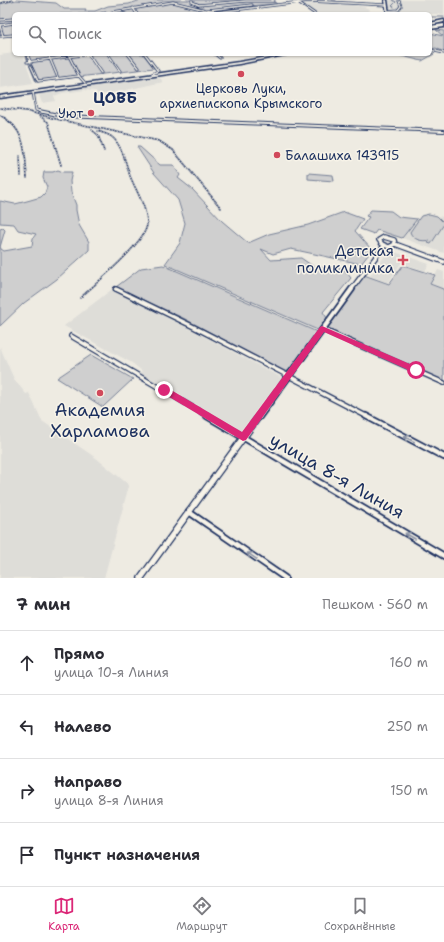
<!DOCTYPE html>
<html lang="ru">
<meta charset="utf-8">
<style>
body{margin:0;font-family:"Shantell Sans",sans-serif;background:#f2f2f3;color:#2b2b33}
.stop{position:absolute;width:12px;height:12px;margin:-9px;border:3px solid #db2777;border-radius:50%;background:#fff}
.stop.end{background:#db2777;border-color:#fff;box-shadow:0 1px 4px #0008}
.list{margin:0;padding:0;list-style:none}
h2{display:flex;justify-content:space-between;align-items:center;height:52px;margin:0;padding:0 16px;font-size:17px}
h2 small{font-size:13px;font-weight:400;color:#7c7c81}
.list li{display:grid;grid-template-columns:26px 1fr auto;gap:12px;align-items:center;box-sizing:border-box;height:64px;padding:0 16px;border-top:1px solid #e1e1e2}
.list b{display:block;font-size:15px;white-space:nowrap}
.list p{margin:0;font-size:13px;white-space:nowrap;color:#7c7c81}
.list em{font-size:13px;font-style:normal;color:#7c7c81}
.icon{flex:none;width:22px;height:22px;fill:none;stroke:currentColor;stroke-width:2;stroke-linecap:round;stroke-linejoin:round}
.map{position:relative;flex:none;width:444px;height:578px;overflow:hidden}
.search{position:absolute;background:#fff;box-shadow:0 1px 3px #0004;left:12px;right:12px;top:12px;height:44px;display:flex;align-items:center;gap:10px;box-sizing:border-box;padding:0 14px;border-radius:6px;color:#7c7c81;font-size:15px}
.sheet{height:308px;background:#fff}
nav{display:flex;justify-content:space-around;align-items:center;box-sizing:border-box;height:56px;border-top:1px solid #e1e1e2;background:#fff;font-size:11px;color:#7c7c81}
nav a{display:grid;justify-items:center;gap:2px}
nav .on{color:#db2777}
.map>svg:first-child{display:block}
.built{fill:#deddd8}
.green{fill:#cfcfcf;stroke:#757f96}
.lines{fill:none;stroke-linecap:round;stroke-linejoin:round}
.stream{stroke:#6e7992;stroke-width:1}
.minor-far4-casing{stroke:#1b2f5e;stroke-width:3}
.minor-far3-casing{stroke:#1b2f5e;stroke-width:4}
.minor-far2-casing{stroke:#1b2f5e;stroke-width:5}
.minor-far1-casing{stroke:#1b2f5e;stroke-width:6}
.minor-casing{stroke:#1b2f5e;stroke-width:8}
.tertiary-far2-casing{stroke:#1b2f5e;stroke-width:6}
.tertiary-far1-casing{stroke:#1b2f5e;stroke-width:8}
.tertiary-casing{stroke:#1b2f5e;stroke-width:8}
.primary-casing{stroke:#1b2f5e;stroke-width:3}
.trunk-casing{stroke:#1b2f5e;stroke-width:3}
.minor-far4{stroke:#f7f3e8;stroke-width:1.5}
.minor-far3{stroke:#f7f3e8;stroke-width:2}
.minor-far2{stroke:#f7f3e8;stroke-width:2.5}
.minor-far1{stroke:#f7f3e8;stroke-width:3.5}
.minor{stroke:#f7f3e8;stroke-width:4.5}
.tertiary-far2{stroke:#f7f3e8;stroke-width:3.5}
.tertiary-far1{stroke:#f7f3e8;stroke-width:4.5}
.tertiary{stroke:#f7f3e8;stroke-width:5.5}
.primary{fill:#f7f3e8;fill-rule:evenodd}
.trunk{fill:#f7f3e8;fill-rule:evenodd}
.rail-casing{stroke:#1b2f5e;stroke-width:1.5}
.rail{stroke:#f7f3e8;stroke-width:1;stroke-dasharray:1.5;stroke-linecap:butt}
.oneway{stroke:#8991a3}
.route{fill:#db2777}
.poi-dot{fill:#d1495b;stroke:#f7f3e8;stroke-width:1.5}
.labels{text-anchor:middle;stroke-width:3;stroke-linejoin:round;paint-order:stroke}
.far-poi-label{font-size:13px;fill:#1b2f5e;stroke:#f7f3e8}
.poi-label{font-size:15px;fill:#1b2f5e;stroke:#f7f3e8;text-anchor:end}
.far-district-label{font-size:16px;font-weight:bold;fill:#1b2f5e;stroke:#f7f3e8}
.near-poi-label{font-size:18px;fill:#1b2f5e;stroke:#f7f3e8}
.near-street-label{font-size:18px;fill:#1b2f5e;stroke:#f7f3e8}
</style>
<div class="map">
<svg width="444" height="578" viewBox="0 0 444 578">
<rect width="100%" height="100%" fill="#eeebe2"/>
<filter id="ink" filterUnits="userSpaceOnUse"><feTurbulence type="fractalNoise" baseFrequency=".025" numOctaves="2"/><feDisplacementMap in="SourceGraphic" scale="8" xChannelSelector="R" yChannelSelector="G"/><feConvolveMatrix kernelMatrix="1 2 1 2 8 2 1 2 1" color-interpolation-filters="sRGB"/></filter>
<g filter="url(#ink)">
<path class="built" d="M388,0h56v14h-32l-7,-2 4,2h-15l9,-2 -13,-2z
M314,2l36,2 14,3 5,2 -1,2 1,1 8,2h-59l-17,-11z
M14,53l9,1 10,29 -33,5v-33z
M153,78h7l3,4 -37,8 -28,5 -2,-4 -11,-1 -23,3 -8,3 2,5 -14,2 -3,-8h-3l-1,-2z
M423,214l21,3v36l-42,-15 15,-19z
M389,250l40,14 -4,7 -24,-8 -13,20 -18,-7z
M438,270l6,2v19l-1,-2 -13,-5z
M111,290l77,38 94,50 -41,54 -102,-58 3,-3 -10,-8 -68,-37z
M0,347l14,32 12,15 3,-1 13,28 54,37 33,27 -25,93h-104z"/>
<path class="green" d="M16,0l40,3 8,6h22l-1,2h10l13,-5 21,-2 12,-4h131l5,4 -30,2 2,2 -8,1 -3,-2 -22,5 3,2h-205v21l-14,1v-32z
M436,30l8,1v21l-8,-4 -6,1v-16l13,3z
M430,53l4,1 -12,7 -28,-7z
M25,54h118l11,14 -118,14z
M137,147h3l20,18h13l7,10 -2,3 14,11 30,32 26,22 21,-9 39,-9 36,-13 19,7 -8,12 17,19 -11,14 -70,-15 -18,5 -12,-5 10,11 30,-2 13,9 29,1 8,10 -28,34 4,6 -7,13 -155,-67 15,-21 5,-20 -7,-23 -24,-27z
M58,170l5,2h9l-2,9 1,11 5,13v5l3,15 10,17v8l-32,29 -33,24 -24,23v-97l3,-1 2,2 -5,17 1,2 3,2 28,-5 1,-8 3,-4 -18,-4 -4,-6 -14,-1v-22l15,3 12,-3 14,-4 4,-4 2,-6 -4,-9 1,-6h9z
M308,173l25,2 1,6 -26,-2z
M371,210l20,1 8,6 18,2 -15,19 -25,-8 -3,4 -14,-5 9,-12 -3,-1z
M429,214l8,2 5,5 2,-1v4l-13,20 -3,-1 2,-3c-8,2 -17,0 -20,-8l11,-16z
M163,265l154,67 -28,38 -4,2 -102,-54 -67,-31 25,-19z
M403,265l32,10 -5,9 13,5 1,2v91l-120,-53 40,-54 25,9z
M91,355l42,24 -30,28 -46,-29z"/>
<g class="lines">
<path class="stream" d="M332,0h4
M393,0l3,2 -4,4 2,1
M430,17h14"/>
<defs>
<path id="minor-far4" d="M192,0v2l7,3
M298,2l17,12
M198,5l48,-4h28l-2,-1
M133,8l4,6
M208,10l44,-5
M388,11l10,-1 3,-4 -2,-5
M120,13l5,1
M101,14l72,-12 37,9
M220,14l-3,-2 92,-11 77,4
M0,20l14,-1
M0,25l14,-2
M0,26l3,10
M0,36l14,-1
M430,50l14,3
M27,54l4,9
M48,54l10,24
M68,54l11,22 6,7
M88,54l13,19
M108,54l12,17
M128,54l11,14
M145,54l13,17 -6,3
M215,54l5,4
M27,62l63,-8
M31,66l7,15 41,-5
M33,92l3,18 7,2"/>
<path id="minor-far3" d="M39,111l24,5 381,15"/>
<path id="minor-far2" d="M115,289l3,1"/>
<path id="minor-far1" d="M116,289l76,37 176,91
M322,329l122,54
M71,336l138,81"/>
<path id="minor" d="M207,416l237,140
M366,416l78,41
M189,512l96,66"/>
<path id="tertiary-far2" d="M384,237l10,3 1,4 -6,3 -7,-3 -3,-4z
M395,244l49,18
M351,290l33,-44"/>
<path id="tertiary-far1" d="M259,417l93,-128"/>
<path id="tertiary" d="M141,578l118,-162"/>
<path id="primary" d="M385,0h2l2,14h-2z
M444,20v2l-14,3v-2z
M444,25v2l-14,2v-2z"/>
<path id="trunk" d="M444,24v2l-14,2v-2z
M285,54h5l-51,10 -239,34v-2l239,-34z"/>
</defs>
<use href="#minor-far4" class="minor-far4-casing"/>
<use href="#minor-far3" class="minor-far3-casing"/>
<use href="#minor-far2" class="minor-far2-casing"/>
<use href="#minor-far1" class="minor-far1-casing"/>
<use href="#minor" class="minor-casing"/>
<use href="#tertiary-far2" class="tertiary-far2-casing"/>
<use href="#tertiary-far1" class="tertiary-far1-casing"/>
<use href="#tertiary" class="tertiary-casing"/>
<use href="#primary" class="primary-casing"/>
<use href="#trunk" class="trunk-casing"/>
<use href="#minor-far4" class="minor-far4"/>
<use href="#minor-far3" class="minor-far3"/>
<use href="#minor-far2" class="minor-far2"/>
<use href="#minor-far1" class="minor-far1"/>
<use href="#minor" class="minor"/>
<use href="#tertiary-far2" class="tertiary-far2"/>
<use href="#tertiary-far1" class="tertiary-far1"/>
<use href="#tertiary" class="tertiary"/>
<use href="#primary" class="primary"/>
<use href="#trunk" class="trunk"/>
<defs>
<path id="rail" d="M0,3l13,-3
M0,108l26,3 30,8 103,22 14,9 48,58
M0,115c26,14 25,36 27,63
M41,117l7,5 13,43
M92,130l6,5 6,16
M20,156l1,20
M80,298c14,-13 67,-57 67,-74 0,-17 -11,-33 -17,-48 -4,-12 -8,-31 -18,-39 -3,-3 -10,-4 -14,-6"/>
</defs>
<use href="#rail" class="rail-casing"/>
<use href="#rail" class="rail"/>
</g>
<defs><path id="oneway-shaft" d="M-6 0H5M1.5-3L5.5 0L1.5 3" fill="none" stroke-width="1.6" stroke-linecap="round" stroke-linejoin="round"/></defs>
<g class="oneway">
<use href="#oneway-shaft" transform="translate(409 439) rotate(-153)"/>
<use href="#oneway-shaft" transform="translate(410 536) rotate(-150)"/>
<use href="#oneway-shaft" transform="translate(252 556) rotate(-146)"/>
</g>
</g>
<path class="route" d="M322,326l97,42 1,2 -4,3 -3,-1 -89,-40 -78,108 -3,1 -82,-49 -1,-2 1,-3h5l76,45 78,-105z"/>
<g class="poi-dot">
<circle cx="241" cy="74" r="4"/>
<circle cx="91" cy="113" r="4"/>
<circle cx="277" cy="155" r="4"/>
<path d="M401 254h4v4h4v4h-4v4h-4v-4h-4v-4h4z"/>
<circle cx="100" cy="393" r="4"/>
</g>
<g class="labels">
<g class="far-poi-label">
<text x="241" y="93">Церковь Луки,<tspan x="241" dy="15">архиепископа Крымского</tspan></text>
<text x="83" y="118" text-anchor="end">Уют</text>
<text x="285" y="160" text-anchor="start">Балашиха 143915</text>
</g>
<g class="poi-label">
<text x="394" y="256">Детская<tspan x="394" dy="17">поликлиника</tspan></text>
</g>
<g class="far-district-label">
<text x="115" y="103">ЦОВБ</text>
</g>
<g class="near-poi-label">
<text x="100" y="416">Академия<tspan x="100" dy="21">Харламова</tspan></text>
</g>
<g class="near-street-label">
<text transform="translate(337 476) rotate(30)" y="6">улица 8-я Линия</text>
</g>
</g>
</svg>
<div class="stop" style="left:416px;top:370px"></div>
<div class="stop end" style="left:164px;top:390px"></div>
<div class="search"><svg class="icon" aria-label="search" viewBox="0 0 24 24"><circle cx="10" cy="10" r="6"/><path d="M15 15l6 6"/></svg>Поиск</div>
</div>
<section class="sheet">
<h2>7 мин<small>Пешком · 560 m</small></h2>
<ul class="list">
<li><svg class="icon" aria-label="ahead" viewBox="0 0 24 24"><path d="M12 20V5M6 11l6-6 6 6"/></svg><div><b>Прямо</b><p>улица 10-я Линия</p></div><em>160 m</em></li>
<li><svg class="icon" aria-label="left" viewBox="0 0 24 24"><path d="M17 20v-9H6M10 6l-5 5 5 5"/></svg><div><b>Налево</b></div><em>250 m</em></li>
<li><svg class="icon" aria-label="right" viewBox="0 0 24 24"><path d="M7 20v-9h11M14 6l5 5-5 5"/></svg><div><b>Направо</b><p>улица 8-я Линия</p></div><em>150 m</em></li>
<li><svg class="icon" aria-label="arrive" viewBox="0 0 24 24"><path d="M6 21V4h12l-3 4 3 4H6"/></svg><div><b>Пункт назначения</b></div></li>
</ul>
</section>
<nav>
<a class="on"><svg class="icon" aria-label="map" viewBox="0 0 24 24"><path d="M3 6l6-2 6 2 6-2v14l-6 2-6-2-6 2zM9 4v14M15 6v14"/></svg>Карта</a>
<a><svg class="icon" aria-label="directions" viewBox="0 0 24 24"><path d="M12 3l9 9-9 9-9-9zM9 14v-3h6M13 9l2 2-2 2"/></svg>Маршрут</a>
<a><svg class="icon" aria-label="saved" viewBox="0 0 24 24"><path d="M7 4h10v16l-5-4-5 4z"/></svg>Сохранённые</a>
</nav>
